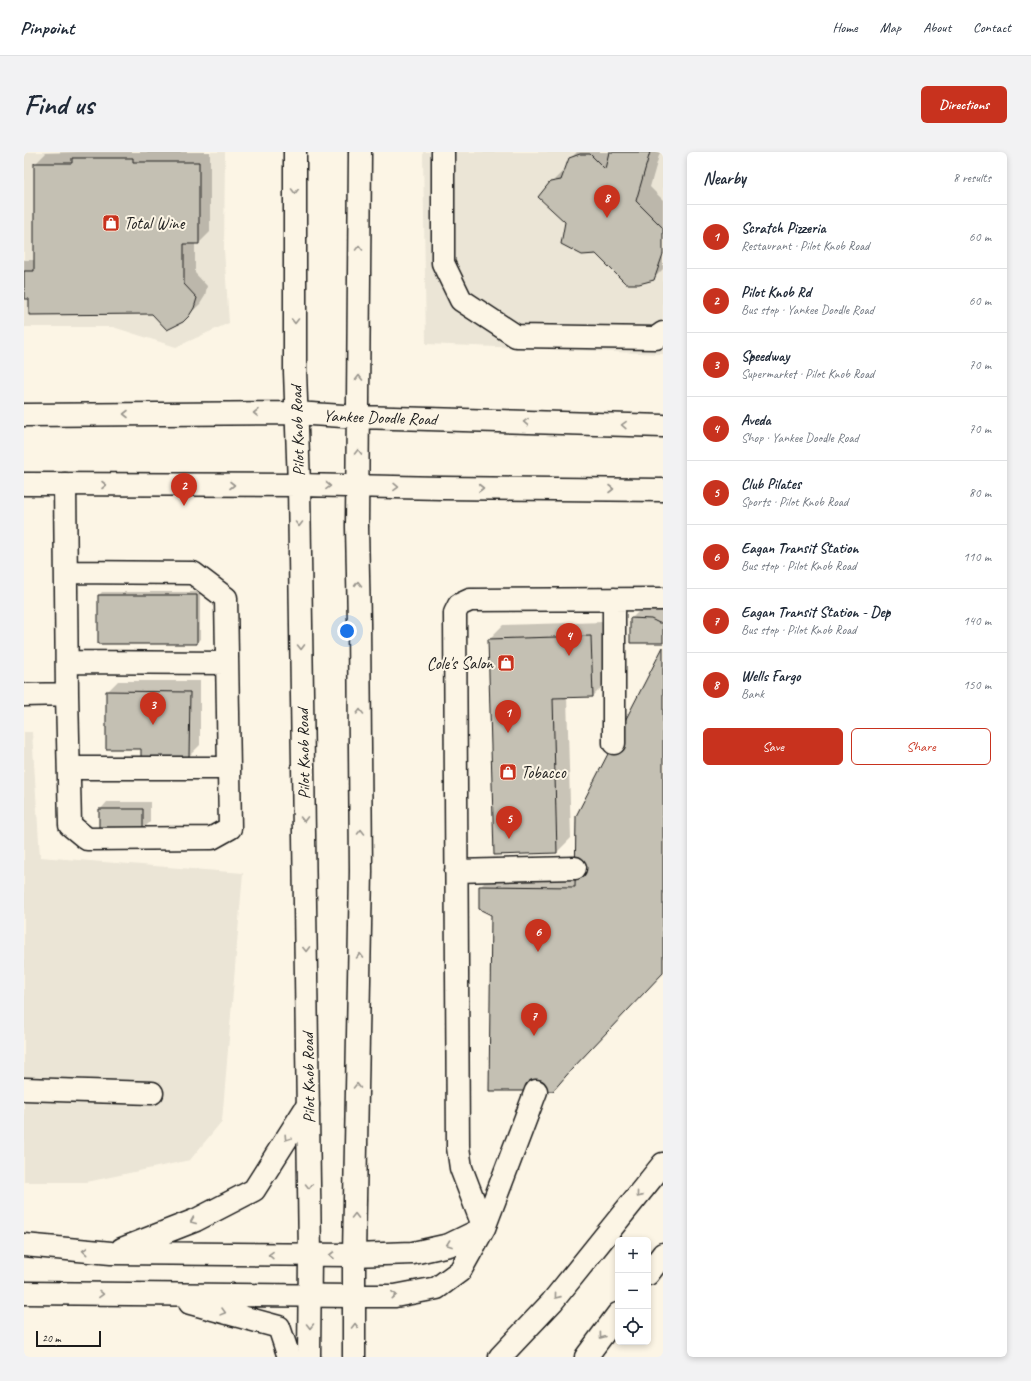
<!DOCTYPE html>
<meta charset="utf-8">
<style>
body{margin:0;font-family:Caveat,sans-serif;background:#f2f2f3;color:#1f2937}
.controls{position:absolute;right:12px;bottom:12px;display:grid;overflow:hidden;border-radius:6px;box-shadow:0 2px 6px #0003}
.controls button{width:36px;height:36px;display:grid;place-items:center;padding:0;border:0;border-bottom:1px solid #e0e1e3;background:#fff;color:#1f2937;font:20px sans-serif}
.scale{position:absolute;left:12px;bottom:10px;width:65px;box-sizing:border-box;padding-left:4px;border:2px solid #1c1c1c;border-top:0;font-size:11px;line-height:14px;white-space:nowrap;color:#1c1c1c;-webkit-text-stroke:3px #fcf5e5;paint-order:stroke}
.you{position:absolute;left:323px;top:479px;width:14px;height:14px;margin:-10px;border:3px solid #fff;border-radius:50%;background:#1a73e8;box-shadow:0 0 0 6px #1a73e833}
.badge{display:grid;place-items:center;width:26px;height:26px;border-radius:50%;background:#c8321e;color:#fff;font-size:13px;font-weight:700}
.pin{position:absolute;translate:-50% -33px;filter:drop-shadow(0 1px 2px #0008)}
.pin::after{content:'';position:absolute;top:21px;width:14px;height:12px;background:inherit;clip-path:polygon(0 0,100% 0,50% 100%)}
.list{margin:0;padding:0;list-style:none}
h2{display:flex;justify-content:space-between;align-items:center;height:52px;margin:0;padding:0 16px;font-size:17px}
h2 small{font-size:13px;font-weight:400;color:#747a83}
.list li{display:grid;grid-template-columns:26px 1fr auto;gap:12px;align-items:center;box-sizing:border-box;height:64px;padding:0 16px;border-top:1px solid #e0e1e3}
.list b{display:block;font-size:15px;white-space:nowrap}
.list p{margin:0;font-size:13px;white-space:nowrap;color:#747a83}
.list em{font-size:13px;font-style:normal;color:#747a83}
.actions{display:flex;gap:8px;padding:12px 16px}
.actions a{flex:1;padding:9px 0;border:1px solid #c8321e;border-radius:6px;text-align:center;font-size:14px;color:#c8321e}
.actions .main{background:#c8321e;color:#fff}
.icon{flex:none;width:22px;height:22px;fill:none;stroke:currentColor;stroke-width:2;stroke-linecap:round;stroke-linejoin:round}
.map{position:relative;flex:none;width:639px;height:1205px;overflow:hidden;border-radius:6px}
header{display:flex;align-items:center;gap:24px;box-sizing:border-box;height:56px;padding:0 20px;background:#fff;border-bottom:1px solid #e0e1e3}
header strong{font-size:19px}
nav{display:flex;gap:22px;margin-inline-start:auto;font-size:14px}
.intro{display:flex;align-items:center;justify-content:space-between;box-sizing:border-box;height:96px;padding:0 24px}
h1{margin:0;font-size:28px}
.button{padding:10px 18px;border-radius:6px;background:#c8321e;color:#fff;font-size:14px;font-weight:700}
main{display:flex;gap:24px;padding:0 24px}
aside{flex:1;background:#fff;border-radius:6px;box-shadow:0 2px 6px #0003}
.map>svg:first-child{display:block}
.built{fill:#ebe5d6}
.shadow{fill:#0003}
.building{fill:#c4c0b3;stroke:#1c1c1c}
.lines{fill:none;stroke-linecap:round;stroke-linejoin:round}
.minor-casing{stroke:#1c1c1c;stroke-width:25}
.major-casing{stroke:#1c1c1c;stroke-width:25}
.highway-casing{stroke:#1c1c1c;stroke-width:25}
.minor{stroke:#fcf5e5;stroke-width:22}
.major{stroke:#fcf5e5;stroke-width:22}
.highway{stroke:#fcf5e5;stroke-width:22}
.oneway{stroke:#97938b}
.labels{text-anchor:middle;stroke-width:4;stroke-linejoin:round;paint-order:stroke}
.poi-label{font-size:17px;fill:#1c1c1c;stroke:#fcf5e5;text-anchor:start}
.street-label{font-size:17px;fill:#1c1c1c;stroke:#fcf5e5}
</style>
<header>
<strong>Pinpoint</strong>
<nav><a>Home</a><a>Map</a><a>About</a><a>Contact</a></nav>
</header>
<div class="intro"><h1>Find us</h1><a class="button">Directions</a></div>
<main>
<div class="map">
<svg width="639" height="1205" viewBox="0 0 639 1205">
<rect width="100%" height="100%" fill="#fcf5e5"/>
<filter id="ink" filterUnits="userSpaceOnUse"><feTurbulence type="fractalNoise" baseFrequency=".025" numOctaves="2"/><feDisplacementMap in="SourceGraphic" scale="8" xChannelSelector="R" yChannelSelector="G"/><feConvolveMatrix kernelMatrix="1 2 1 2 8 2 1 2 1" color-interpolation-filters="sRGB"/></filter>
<g filter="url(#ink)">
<path class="built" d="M0,0h201l-1,98 5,73 -53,24 -63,-20h-89z
M399,0h240v202l-237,-10z
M0,580h8l8,125 203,16 -21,248 -32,39 -103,22h-63z"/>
<path class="shadow" d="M56,0h130v80l-11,11h-4v30l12,13 -2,10 -5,8 -18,17 -30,-8 -128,-15v-38h11v-96l11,-11z
M553,0h83l-10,35 13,13v69l-10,10 -87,-57 -15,-39 14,-14 5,-10z
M78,440h98v47l-4,4 -97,-48z
M621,453h18v37l-32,-23z
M581,470l2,60 -14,14h-26l4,142 -14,14 -62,2 -6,-215 14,-14z
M639,498v322l-110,118 -61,-176 -12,-27 14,-14h83z
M94,529h82v64l-11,11h-47v-8l-35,-56z
M83,650h43v20l-8,8 -42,-20z"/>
<path class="building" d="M585,0h41l-14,49 27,27v26l-9,26 -15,4h-13l-30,-30 -14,1 -21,-11 4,-22 -27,-25 12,-15 11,-2 8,-22 11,-4h10l15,15z
M48,6h61v4h66v82h-15v40l13,14 -3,10 -5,8 -6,6 -16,8 -15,-16 -123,1v-16h-5v-28h10v-108h38z
M74,443h99v49h-99z
M606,466l21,1 8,4h4v20h-33z
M567,484l2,61 -40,1 4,155 -63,2 -6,-216z
M639,495v326l-91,96 -19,22h-64l2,-176 -12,-6v-23l96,1 1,-71z
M82,539l84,1 -1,65h-48v-8h-35z
M75,657h44v22h-44z"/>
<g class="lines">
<defs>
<path id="minor" d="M419,0v111l18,37 55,36 140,2 7,-5
M41,332l2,210 3,131 17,14 125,-1 18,-10 -4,-230 -33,-25 -127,-1
M590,447v144
M43,510l160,1
M0,543l43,-1
M45,616h160
M432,719l119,-3
M0,937l128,4
M460,1076l-23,-60 -3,-21 -3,-534 4,-8 11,-5 193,-1
M330,1103l59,-2 36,-8 35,-17
M331,1144h40l42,-8 23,-17 24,-43 52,-137"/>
<path id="major" d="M271,0v219l4,114 11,770 -1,102
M0,263l271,-2 64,4 304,9
M0,332l275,1 143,3 221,2
M330,1205v-102l7,-384 -2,-248 -2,-96 3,-375"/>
<path id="highway" d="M0,1093l87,8 243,2
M98,1097l74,-29 58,-30 54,-85
M624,1122l15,-20
M0,1141l331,3
M166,1151l89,24 10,30
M476,1205l52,-55 111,-138
M562,1205l32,-43"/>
</defs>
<use href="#minor" class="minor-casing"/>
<use href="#major" class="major-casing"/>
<use href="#highway" class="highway-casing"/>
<use href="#minor" class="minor"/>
<use href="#major" class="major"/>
<use href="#highway" class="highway"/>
</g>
<defs><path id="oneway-chevron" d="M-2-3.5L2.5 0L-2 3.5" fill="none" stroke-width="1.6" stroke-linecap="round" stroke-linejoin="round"/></defs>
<g class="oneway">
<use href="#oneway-chevron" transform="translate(271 39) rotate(90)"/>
<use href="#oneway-chevron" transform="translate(335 96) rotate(-90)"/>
<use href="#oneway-chevron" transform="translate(271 169) rotate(90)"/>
<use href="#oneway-chevron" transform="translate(335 226) rotate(-90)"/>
<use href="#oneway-chevron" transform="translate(232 261) rotate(180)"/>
<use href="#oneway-chevron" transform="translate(102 262) rotate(180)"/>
<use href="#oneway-chevron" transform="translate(502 270) rotate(-178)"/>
<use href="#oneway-chevron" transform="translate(600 273) rotate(-178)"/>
<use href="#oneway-chevron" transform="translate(334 300) rotate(-89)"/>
<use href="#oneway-chevron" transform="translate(80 333)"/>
<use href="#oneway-chevron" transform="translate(208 333)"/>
<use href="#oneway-chevron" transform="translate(304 334) rotate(1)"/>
<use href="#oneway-chevron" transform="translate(372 335) rotate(1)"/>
<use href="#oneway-chevron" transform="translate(457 336)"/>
<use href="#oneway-chevron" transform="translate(587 337)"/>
<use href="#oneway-chevron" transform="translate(275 372) rotate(90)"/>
<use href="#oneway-chevron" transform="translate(334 432) rotate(-91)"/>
<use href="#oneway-chevron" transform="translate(277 495) rotate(89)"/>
<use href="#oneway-chevron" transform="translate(336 560) rotate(-90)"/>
<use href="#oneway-chevron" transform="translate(280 667) rotate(89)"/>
<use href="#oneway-chevron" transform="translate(337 680) rotate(-90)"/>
<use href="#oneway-chevron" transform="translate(282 797) rotate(89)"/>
<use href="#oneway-chevron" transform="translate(336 804) rotate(-89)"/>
<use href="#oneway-chevron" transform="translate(333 934) rotate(-89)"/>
<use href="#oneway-chevron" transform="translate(263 986) rotate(123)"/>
<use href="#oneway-chevron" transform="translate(285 1034) rotate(89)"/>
<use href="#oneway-chevron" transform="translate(615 1043) rotate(129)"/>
<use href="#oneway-chevron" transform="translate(331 1064) rotate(-89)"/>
<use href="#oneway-chevron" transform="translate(169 1069) rotate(157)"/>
<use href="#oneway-chevron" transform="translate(425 1092) rotate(160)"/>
<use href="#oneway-chevron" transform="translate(61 1099) rotate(-175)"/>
<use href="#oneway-chevron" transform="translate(247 1103) rotate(-179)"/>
<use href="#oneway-chevron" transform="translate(308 1103) rotate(180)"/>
<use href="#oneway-chevron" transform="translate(77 1142) rotate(1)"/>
<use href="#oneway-chevron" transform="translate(370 1143) rotate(-4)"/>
<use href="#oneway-chevron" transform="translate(533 1144) rotate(129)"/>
<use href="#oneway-chevron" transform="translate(199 1160) rotate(15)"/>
<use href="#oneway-chevron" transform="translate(286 1174) rotate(90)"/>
<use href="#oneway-chevron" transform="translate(331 1174) rotate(-90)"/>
<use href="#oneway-chevron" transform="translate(578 1184) rotate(127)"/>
</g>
</g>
<defs>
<symbol id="shop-square" viewBox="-11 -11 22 22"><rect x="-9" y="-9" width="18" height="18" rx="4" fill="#c8321e" stroke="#fcf5e5"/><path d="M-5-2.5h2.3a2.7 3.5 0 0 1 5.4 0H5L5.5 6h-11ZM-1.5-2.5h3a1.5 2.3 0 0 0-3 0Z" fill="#fff"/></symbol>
</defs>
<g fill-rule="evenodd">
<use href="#shop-square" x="77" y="61" width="20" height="20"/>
<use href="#shop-square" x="472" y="501" width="20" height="20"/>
<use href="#shop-square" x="474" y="610" width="20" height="20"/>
</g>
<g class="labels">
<g class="poi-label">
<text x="100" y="77">Total Wine</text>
<text x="469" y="517" text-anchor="end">Cole's Salon</text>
<text x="497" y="626">Tobacco</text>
</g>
<g class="street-label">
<text transform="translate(356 265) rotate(2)" y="6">Yankee Doodle Road</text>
<text transform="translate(273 279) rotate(-92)" y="6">Pilot Knob Road</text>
<text transform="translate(279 602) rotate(-91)" y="6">Pilot Knob Road</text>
<text transform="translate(284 926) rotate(-91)" y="6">Pilot Knob Road</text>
</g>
</g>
</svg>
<div class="controls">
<button>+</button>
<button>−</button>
<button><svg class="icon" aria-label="locate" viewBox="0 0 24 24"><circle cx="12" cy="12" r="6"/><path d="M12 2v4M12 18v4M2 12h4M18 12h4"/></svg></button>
</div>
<div class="scale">20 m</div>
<div class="you"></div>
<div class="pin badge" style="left:484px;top:581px">1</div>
<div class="pin badge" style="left:160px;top:354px">2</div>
<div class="pin badge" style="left:129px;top:573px">3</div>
<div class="pin badge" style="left:545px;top:504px">4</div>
<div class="pin badge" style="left:485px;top:687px">5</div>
<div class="pin badge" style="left:514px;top:800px">6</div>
<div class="pin badge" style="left:510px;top:884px">7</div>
<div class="pin badge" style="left:583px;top:66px">8</div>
</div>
<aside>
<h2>Nearby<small>8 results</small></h2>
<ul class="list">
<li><span class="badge">1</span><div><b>Scratch Pizzeria</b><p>Restaurant · Pilot Knob Road</p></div><em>60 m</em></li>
<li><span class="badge">2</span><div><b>Pilot Knob Rd</b><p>Bus stop · Yankee Doodle Road</p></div><em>60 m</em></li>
<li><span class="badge">3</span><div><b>Speedway</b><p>Supermarket · Pilot Knob Road</p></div><em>70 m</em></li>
<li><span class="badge">4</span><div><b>Aveda</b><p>Shop · Yankee Doodle Road</p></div><em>70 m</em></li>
<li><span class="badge">5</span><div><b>Club Pilates</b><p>Sports · Pilot Knob Road</p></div><em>80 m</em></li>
<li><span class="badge">6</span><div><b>Eagan Transit Station</b><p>Bus stop · Pilot Knob Road</p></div><em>110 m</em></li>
<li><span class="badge">7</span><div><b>Eagan Transit Station - Dep</b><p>Bus stop · Pilot Knob Road</p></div><em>140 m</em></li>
<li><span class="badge">8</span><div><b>Wells Fargo</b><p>Bank</p></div><em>150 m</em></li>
</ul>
<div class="actions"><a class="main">Save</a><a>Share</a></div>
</aside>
</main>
